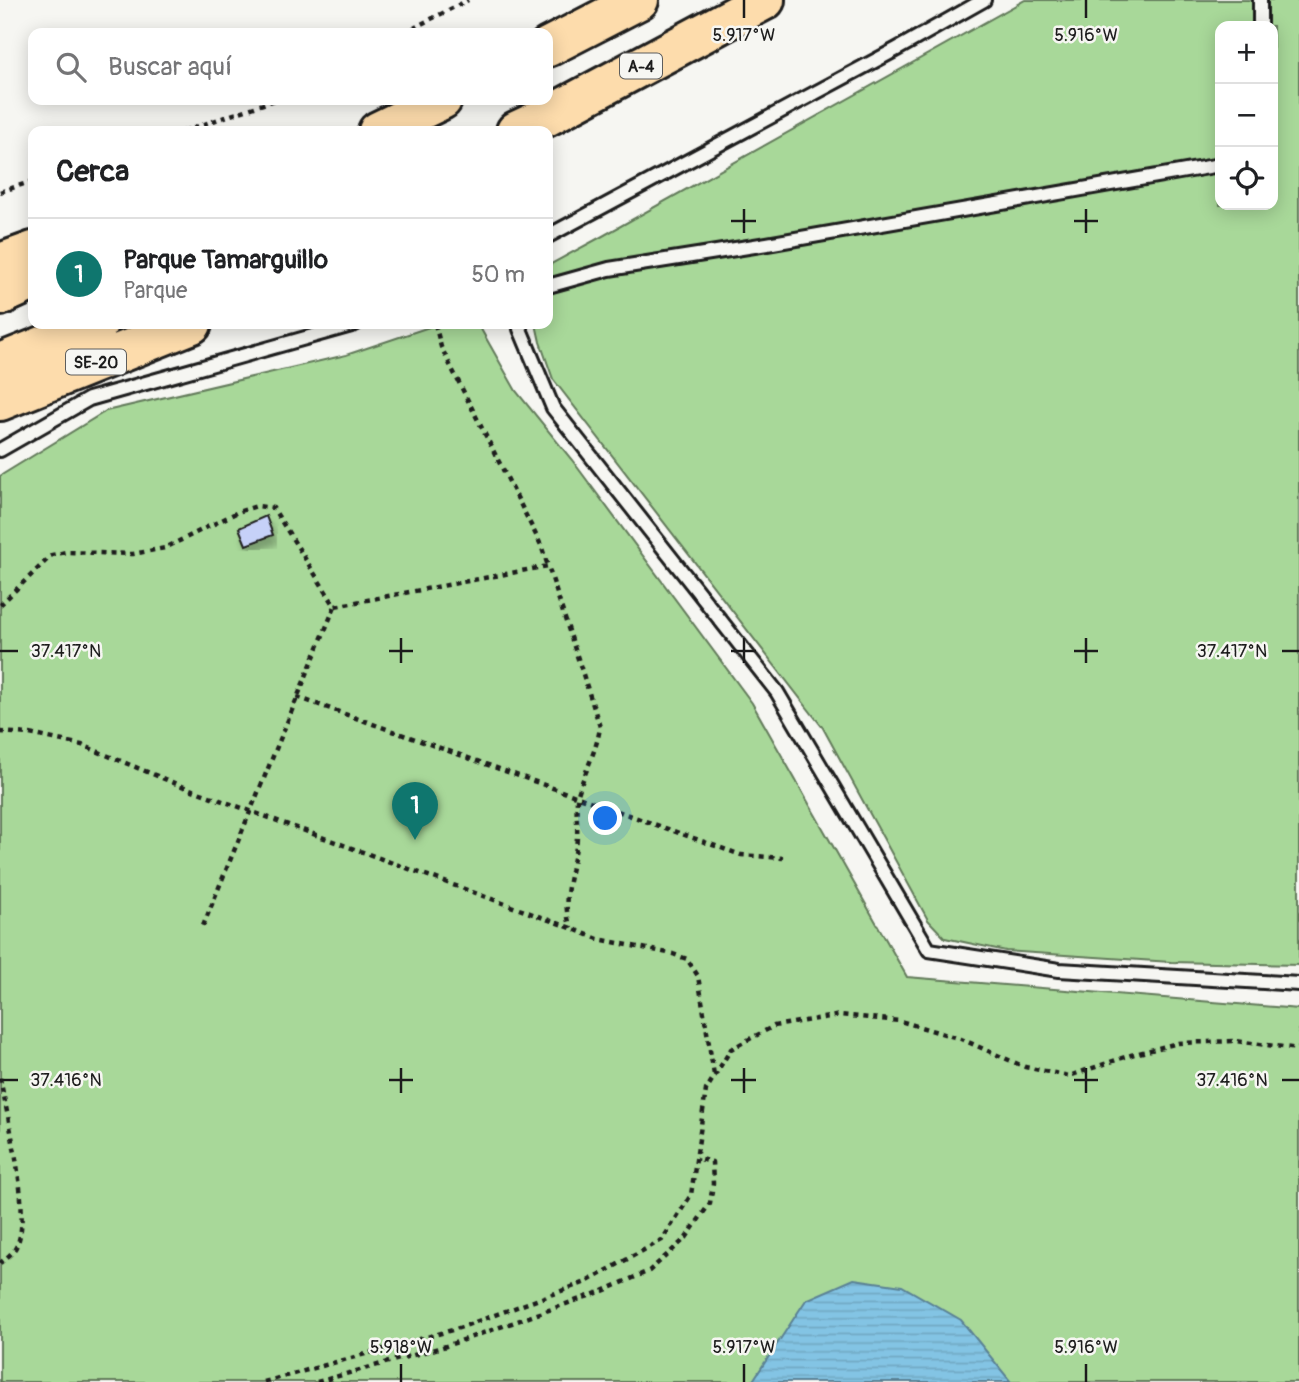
<!DOCTYPE html>
<html lang="es">
<meta charset="utf-8">
<style>
body{margin:0;font-family:Pangolin,sans-serif;background:#f6f6f6;color:#202124}
.controls{position:absolute;right:21px;top:21px;display:grid;overflow:hidden;border-radius:14px;box-shadow:0 4px 18px #0003}
.controls button{width:63px;height:63px;display:grid;place-items:center;padding:0;border:0;border-bottom:2px solid #e0e0e0;background:#fff;color:#202124;font:35px sans-serif}
.you{position:absolute;left:606px;top:819px;width:24px;height:24px;margin:-18px;border:5px solid #fff;border-radius:50%;background:#1a73e8;box-shadow:0 0 0 10px #1a73e833}
.badge{display:grid;place-items:center;width:46px;height:46px;border-radius:50%;background:#0f766e;color:#fff;font-size:23px;font-weight:700}
.pin{position:absolute;translate:-50% -58px;filter:drop-shadow(0 2px 4px #0008)}
.pin::after{content:'';position:absolute;top:37px;width:24px;height:21px;background:inherit;clip-path:polygon(0 0,100% 0,50% 100%)}
.list{margin:0;padding:0;list-style:none}
h2{display:flex;justify-content:space-between;align-items:center;height:91px;margin:0;padding:0 28px;font-size:30px}
h2 small{font-size:23px;font-weight:400;color:#757577}
.list li{display:grid;grid-template-columns:46px 1fr auto;gap:21px;align-items:center;box-sizing:border-box;height:112px;padding:0 28px;border-top:2px solid #e0e0e0}
.list b{display:block;font-size:26px;white-space:nowrap}
.list p{margin:0;font-size:23px;white-space:nowrap;color:#757577}
.list em{font-size:23px;font-style:normal;color:#757577}
.icon{flex:none;width:38px;height:38px;fill:none;stroke:currentColor;stroke-width:2;stroke-linecap:round;stroke-linejoin:round}
.map{position:relative;flex:none;width:1299px;height:1382px;overflow:hidden}
.search{position:absolute;background:#fff;box-shadow:0 4px 18px #0003;left:28px;top:28px;width:525px;height:77px;display:flex;align-items:center;gap:18px;box-sizing:border-box;padding:0 24px;border-radius:14px;color:#757577;font-size:26px}
.panel{position:absolute;background:#fff;box-shadow:0 4px 18px #0003;left:28px;top:126px;width:525px;height:203px;border-radius:14px}
.map>svg:first-child{display:block}
.green{fill:#a8d899;stroke:#627a5a;stroke-width:2;fill-rule:evenodd}
.water{fill:url(#water-rules);stroke:#5a8194;stroke-width:2}
.building{fill:#c6d1f8;stroke:#1c1c1c;stroke-width:2;filter:url(#shadow)}
.lines{fill:none;stroke-linecap:round;stroke-linejoin:round}
.lane-casing{stroke:#1c1c1c;stroke-width:18}
.highway-casing{stroke:#1c1c1c;stroke-width:44}
.path{stroke:#1c1c1c;stroke-width:4.5;stroke-dasharray:5 5;stroke-linecap:butt}
.lane{stroke:#f6f6f2;stroke-width:12}
.highway{stroke:#fddcac;stroke-width:38}
.ticks{fill:none;stroke:#1c1c1c;stroke-width:2.5}
.labels{text-anchor:middle;stroke-width:5;stroke-linejoin:round;paint-order:stroke}
.shield{fill:#f6f6f2;stroke:#5d5d5c;stroke-width:2}
.shield-label{font-size:16px;font-weight:bold;fill:#1c1c1c}
.ticks-label{font-size:18px;text-anchor:middle;fill:#1c1c1c;stroke:#f6f6f2;stroke-width:5;stroke-linejoin:round;paint-order:stroke}
</style>
<div class="map">
<svg width="1299" height="1382" viewBox="0 0 1299 1382">
<defs>
<pattern id="water-rules" width="6" height="5" patternUnits="userSpaceOnUse" patternTransform="scale(1.75)"><rect width="6" height="5" fill="#83c4e4"/><path d="M0 2.5h6" fill="none" stroke="#71a8c3"/></pattern>
<filter id="shadow"><feDropShadow dx="4.5" dy="8" stdDeviation="3.5" flood-color="#0004"/></filter>
</defs>
<rect width="100%" height="100%" fill="#f6f6f2"/>
<filter id="ink" filterUnits="userSpaceOnUse"><feTurbulence type="fractalNoise" baseFrequency=".0143" numOctaves="2"/><feDisplacementMap in="SourceGraphic" scale="14" xChannelSelector="R" yChannelSelector="G"/><feConvolveMatrix kernelMatrix="1 2 1 2 8 2 1 2 1" color-interpolation-filters="sRGB"/></filter>
<g filter="url(#ink)">
<path class="green" d="M1025,0h274v965l-128,-3 -165,-11 -61,-13 -17,-18 -105,-192 -270,-349 -13,-37 -4,-18h12l1,-59 52,-28zM1220,26h53v179h-53z
M438,324h40l38,67 56,69 180,243 155,274 392,32v373h-1299v-906l106,-65 240,-56z"/>
<path class="water" d="M854,1279l48,7 59,34 50,62h-259l54,-82z"/>
<path class="building" d="M266,516l7,19 -27,10 -7,-17z"/>
<g class="lines">
<defs>
<path id="lane" d="M1260,26v-26
M548,236l349,-187 87,-49
M548,286l61,-17 158,-25 453,-79
M520,324v5l33,79 224,284 152,258 130,20 240,14
M0,450l89,-51 266,-75"/>
<path id="highway" d="M548,47l91,-47
M378,131l64,-31
M516,131l32,-15 217,-116
M0,263l33,-12
M0,296l33,-15
M0,363l98,-39
M0,401l192,-77"/>
</defs>
<use href="#lane" class="lane-casing"/>
<use href="#highway" class="highway-casing"/>
<path class="path" d="M404,33l64,-33
M184,131l91,-31
M0,192l33,-11
M435,324l6,23 100,198 7,21
M0,605l52,-50 14,-3 67,2 32,-6 73,-36 19,-6 16,2 62,98 213,-40 52,161c-3,23 -15,44 -22,67 -3,13 0,29 -1,43 -2,32 -18,59 -6,91
M297,697l444,158 42,3
M0,732l30,2 52,11 97,40 392,143 27,11 75,15 14,5 11,17 16,99
M203,926l132,-320
M0,1078c7,37 33,139 16,169 -3,6 -11,12 -16,16
M264,1382l192,-53 130,-47 76,-42 29,-45 15,-105 25,-41 43,-23 67,-11 59,6 61,18 64,28 44,9 62,-21 47,-12 57,-2 64,8
M317,1382l129,-36 157,-55 46,-20 37,-33 24,-35 3,-19 -1,-22 -16,-4"/>
<use href="#lane" class="lane"/>
<use href="#highway" class="highway"/>
</g>
</g>
<path class="ticks" d="M744,0v18M1086,0v18M744,209v24M1086,209v24M731,221h25M1074,221h24M401,638v25M744,638v25M1086,638v25M0,651h18M389,651h24M731,651h25M1074,651h24M1282,651h17M401,1068v25M744,1068v25M1086,1068v25M0,1080h18M389,1080h24M731,1080h25M1074,1080h24M1282,1080h17M401,1364v18M744,1364v18M1086,1364v18"/>
<g class="labels">
<g class="shield">
<rect x="620" y="53.5" width="42" height="25" rx="5"/>
<rect x="66" y="349.5" width="60" height="25" rx="5"/>
</g>
<g class="shield-label">
<text x="641" y="72">A-4</text>
<text x="96" y="368">SE-20</text>
</g>
</g>
<g class="ticks-label">
<text x="744" y="41">5.917°W</text>
<text x="1086" y="41">5.916°W</text>
<text x="66" y="657">37.417°N</text>
<text x="1232" y="657">37.417°N</text>
<text x="66" y="1086">37.416°N</text>
<text x="1232" y="1086">37.416°N</text>
<text x="401" y="1353">5.918°W</text>
<text x="744" y="1353">5.917°W</text>
<text x="1086" y="1353">5.916°W</text>
</g>
</svg>
<div class="controls">
<button>+</button>
<button>−</button>
<button><svg class="icon" aria-label="locate" viewBox="0 0 24 24"><circle cx="12" cy="12" r="6"/><path d="M12 2v4M12 18v4M2 12h4M18 12h4"/></svg></button>
</div>
<div class="you"></div>
<div class="pin badge" style="left:415px;top:840px">1</div>
<div class="search"><svg class="icon" aria-label="search" viewBox="0 0 24 24"><circle cx="10" cy="10" r="6"/><path d="M15 15l6 6"/></svg>Buscar aquí</div>
<section class="panel">
<h2>Cerca<small></small></h2>
<ul class="list">
<li><span class="badge">1</span><div><b>Parque Tamarguillo</b><p>Parque</p></div><em>50 m</em></li>
</ul>
</section>
</div>
